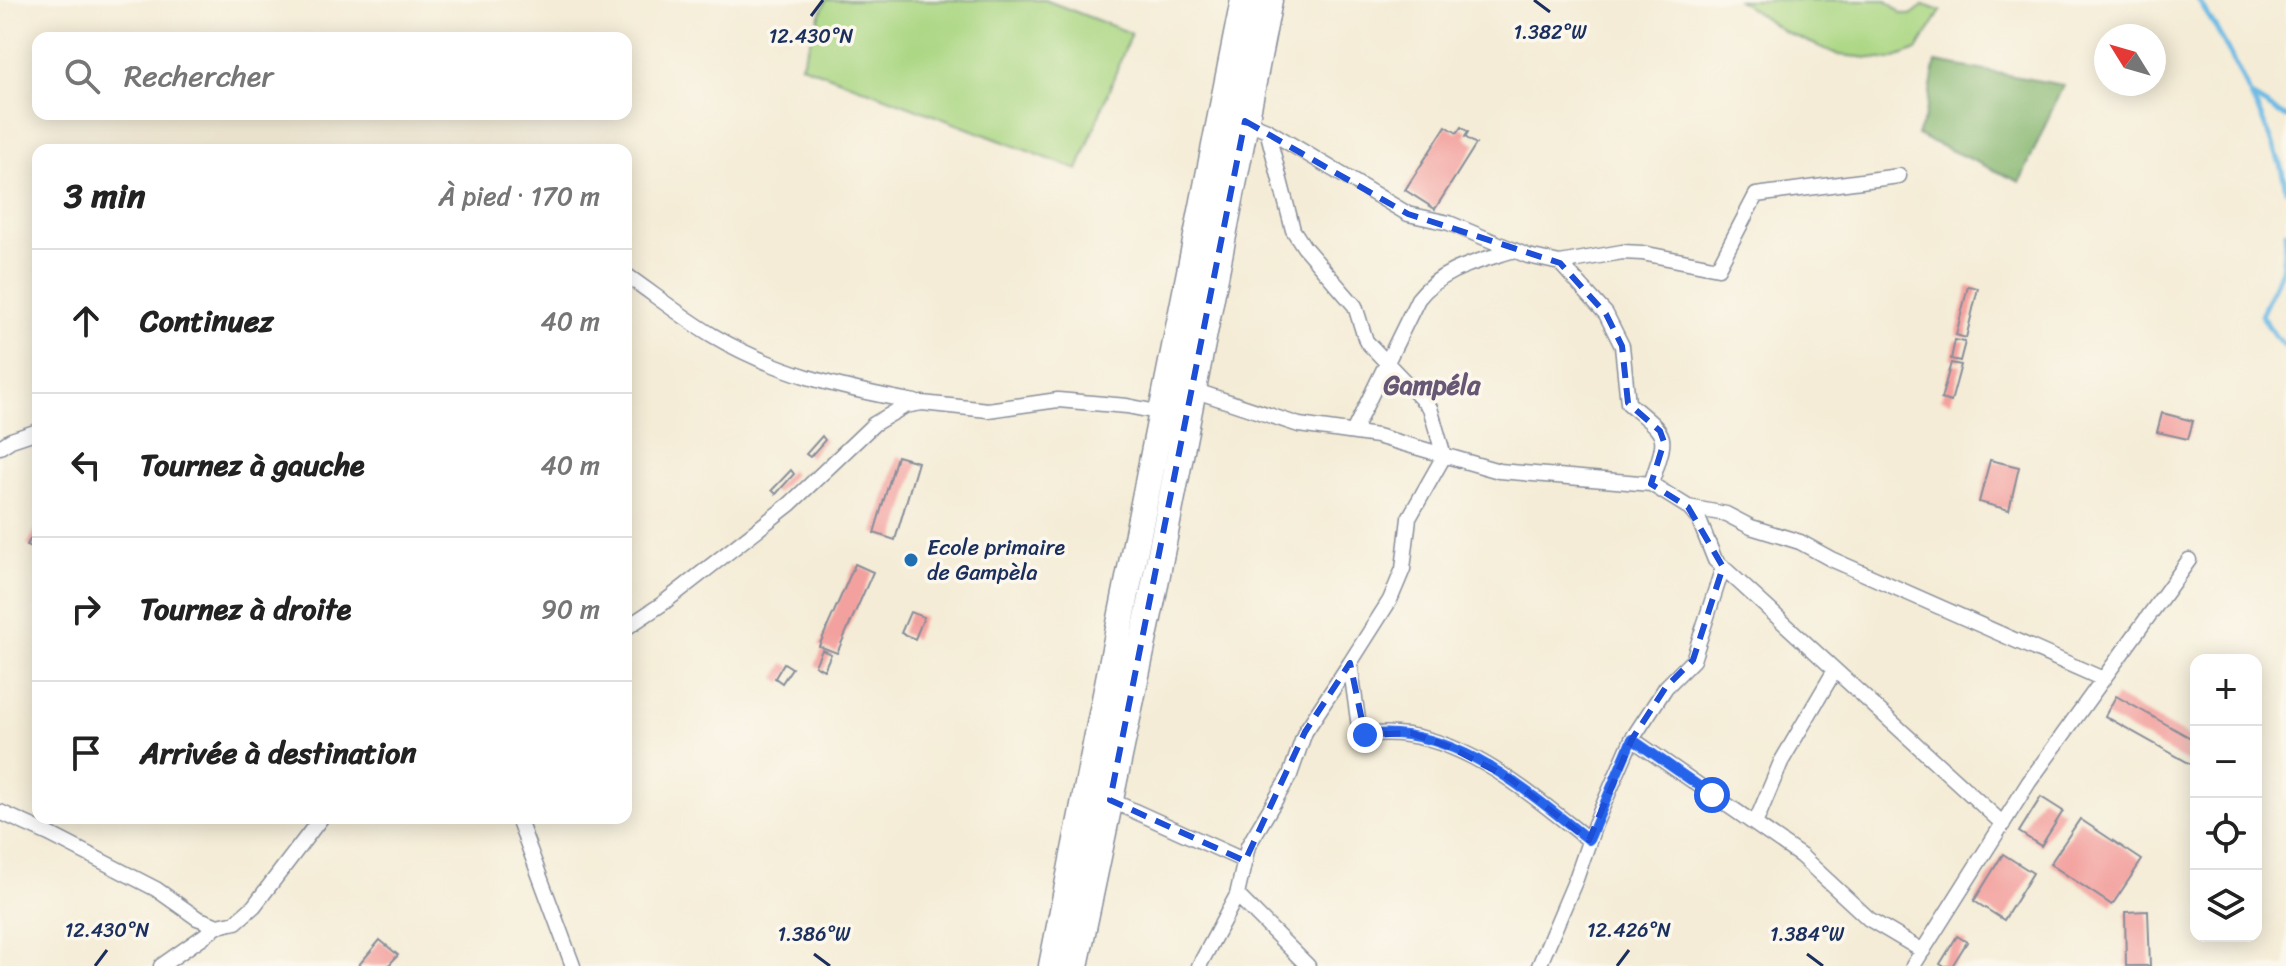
<!DOCTYPE html>
<html lang="fr">
<meta charset="utf-8">
<style>
body{margin:0;font-family:Sriracha,sans-serif;background:#f2f2f2;color:#222}
.controls{position:absolute;right:24px;bottom:24px;display:grid;overflow:hidden;border-radius:16px;box-shadow:0 4px 20px #0003}
.controls button{width:72px;height:72px;display:grid;place-items:center;padding:0;border:0;border-bottom:2px solid #e0e0e0;background:#fff;color:#222;font:40px sans-serif}
.compass{position:absolute;left:2094px;top:24px;width:72px;height:72px;border-radius:50%;background:#fff;box-shadow:0 4px 20px #0003;rotate:307deg}
.stop{position:absolute;width:24px;height:24px;margin:-18px;border:6px solid #2563eb;border-radius:50%;background:#fff}
.stop.end{background:#2563eb;border-color:#fff;box-shadow:0 2px 8px #0008}
.list{margin:0;padding:0;list-style:none}
h2{display:flex;justify-content:space-between;align-items:center;height:104px;margin:0;padding:0 32px;font-size:34px}
h2 small{font-size:26px;font-weight:400;color:#767676}
.list li{display:grid;grid-template-columns:52px 1fr auto;gap:24px;align-items:center;box-sizing:border-box;height:144px;padding:0 32px;border-top:2px solid #e0e0e0}
.list b{display:block;font-size:30px;white-space:nowrap}
.list em{font-size:26px;font-style:normal;color:#767676}
.icon{flex:none;width:44px;height:44px;fill:none;stroke:currentColor;stroke-width:2;stroke-linecap:round;stroke-linejoin:round}
.map{position:relative;flex:none;width:2286px;height:966px;overflow:hidden}
.search{position:absolute;background:#fff;box-shadow:0 4px 20px #0003;left:32px;top:32px;width:600px;height:88px;display:flex;align-items:center;gap:20px;box-sizing:border-box;padding:0 28px;border-radius:16px;color:#767676;font-size:30px}
.panel{position:absolute;background:#fff;box-shadow:0 4px 20px #0003;left:32px;top:144px;width:600px;height:680px;border-radius:16px}
.map>svg:first-child{display:block}
.green{fill:#acd784;stroke:#648371;stroke-width:2}
.forest{fill:#89b872;stroke:#527468;stroke-width:2}
.lines{fill:none;stroke-linecap:round;stroke-linejoin:round}
.stream{stroke:#6ab9e4;stroke-width:5}
.building{fill:#f3a19f}
.street-casing{stroke:#888e9a;stroke-width:17}
.highway-casing{stroke:#888e9a;stroke-width:29}
.street{stroke:#fff;stroke-width:14}
.highway{stroke:#fff;stroke-width:26}
.route{stroke:#2563eb;stroke-width:10}
.marked{fill:none;stroke:#1d4ed8;stroke-width:6;stroke-dasharray:16 10;stroke-linejoin:round}
.ticks{fill:none;stroke:#1b2f5e;stroke-width:3}
.poi-dot{fill:#1f6fb2;stroke:#fbf7ec;stroke-width:3}
.labels{text-anchor:middle;stroke-width:7;stroke-linejoin:round;paint-order:stroke}
.poi-label{font-size:22px;fill:#1b2f5e;stroke:#fbf7ec;text-anchor:start}
.quarter-label{font-size:26px;font-weight:bold;fill:#675775;stroke:#fbf7ec}
.ticks-label{font-size:20px;text-anchor:middle;fill:#1b2f5e;stroke:#fbf7ec;stroke-width:7;stroke-linejoin:round;paint-order:stroke}
</style>
<div class="map">
<svg width="2286" height="966" viewBox="0 0 2286 966">
<rect width="100%" height="100%" fill="#fbf7ec"/>
<filter id="ink" filterUnits="userSpaceOnUse"><feTurbulence type="fractalNoise" baseFrequency=".0125" numOctaves="2"/><feDisplacementMap in="SourceGraphic" scale="16" xChannelSelector="R" yChannelSelector="G"/><feConvolveMatrix kernelMatrix="1 2 1 2 8 2 1 2 1" color-interpolation-filters="sRGB"/></filter>
<filter id="wash" filterUnits="userSpaceOnUse"><feTurbulence type="fractalNoise" baseFrequency=".006" numOctaves="4" result="noise"/><feDisplacementMap in="SourceGraphic" scale="32" xChannelSelector="R" yChannelSelector="G"/><feGaussianBlur stdDeviation="1.8" result="paint"/><feColorMatrix in="noise" values="0 0 0 0 0 0 0 0 0 0 0 0 0 0 0 0 0 1.4 0 .05"/><feComposite in="paint" operator="in"/></filter>
<g filter="url(#wash)">
<rect width="100%" height="100%" fill="#f4ecd6"/>
<path class="green" d="M826,0h219l86,33 -53,137 -277,-105z
M1738,0h148l15,13 10,2 13,-10 17,6 -24,39 -27,10 -51,-5 -56,-24z"/>
<path class="forest" d="M1936,62l127,23 -43,97 -103,-47 8,-18z"/>
<g class="lines">
<path class="stream" d="M2198,0c20,29 33,55 48,86 17,35 34,66 40,104
M2253,97l33,20
M2286,232l-4,38 -21,45 14,21 11,11"/>
</g>
<g id="blocks">
<path class="building" d="M1446,126l11,7 4,-6 7,5 -3,5 11,7 -41,65 -30,-19z
M1968,286l10,2 -12,50 -10,-3z
M1955,340l10,2 -5,19 -9,-2z
M1951,363l10,2 -10,37 -10,-3z
M2162,413l31,8 -5,18 -31,-7z
M822,436l3,4 -15,17 -4,-3z
M897,456l21,6 -23,78 -21,-7z
M1990,460l29,7 -10,43 -30,-8z
M791,470l3,4 -18,20 -4,-4z
M38,525v26l-11,-6z
M855,564l18,8 -36,81 -18,-7z
M910,612l14,5 -9,22 -14,-6z
M822,650l9,4 -7,16 -9,-5z
M784,663l8,5 -10,15 -7,-5z
M2116,696l80,45v26l-91,-51z
M2041,797l22,14 -22,35 -22,-14z
M2080,819l62,41 -30,45 -62,-41z
M2003,854l30,19 -29,47 -30,-19z
M2148,911l2,55h-24l-1,-54z
M1957,936l10,6 -15,24h-9l-3,-2z
M380,940l18,15 -10,11h-30z"/>
</g>
</g>
<g filter="url(#ink)">
<use href="#blocks" fill-opacity="0" stroke="#888e9a" stroke-width="2"/>
<g class="lines">
<defs>
<path id="street" d="M1245,121l22,9 141,84 41,9 79,33 32,7 62,-11 20,1 76,15 38,-73 143,-19
M1267,130l26,100 11,17 51,59 11,35 64,67 14,48 -35,62 -6,51 -13,31 -40,63 9,64 6,8c86,-13 161,56 224,105
M1560,263l46,51 16,32 6,57c42,36 40,28 23,81
M626,275c29,20 56,42 86,60 66,39 129,53 203,67
M1193,390l106,35 78,11 122,35 152,13 37,23 11,13 16,40 288,264
M1353,432l65,-133c24,-31 60,-37 96,-49
M0,447l11,-7 27,-9
M1688,507l38,7 25,13 49,15 31,17 272,120
M626,628l36,-24 128,-100 84,-80 31,-18 17,-3 66,7 70,-10 69,6 35,7
M1632,739l169,117 68,63 54,32
M1110,800l135,61
M0,812l49,22 107,55 41,29 21,8 18,-4 18,-16 67,-88
M518,818l55,148
M1755,824l26,-62 54,-92
M1237,895l71,71
M161,966l57,-40
M1199,966l38,-71 11,-49 42,-71 15,-43 45,-69
M1539,966l37,-87 19,-55 37,-85 34,-52 27,-27 30,-93
M1913,966l116,-184 160,-222"/>
<path id="highway" d="M1052,966l192,-966
M1075,966l78,-372 116,-594"/>
</defs>
<use href="#street" class="street-casing"/>
<use href="#highway" class="highway-casing"/>
<use href="#street" class="street"/>
<use href="#highway" class="highway"/>
</g>
</g>
<g class="lines" filter="url(#ink)">
<path class="route" d="M1365,735c85,-13 162,56 224,105l43,-101 80,56"/>
</g>
<path class="marked" d="M1245,121l163,93 152,49 46,51 16,32 6,57 32,28 4,11 -13,42 37,23 35,60 -30,93 -27,27 -34,52 -43,101 -80,-62 -59,-31 -39,-14 -46,2 -15,-72 -45,69 -60,129 -135,-61z"/>
<path class="ticks" d="M1534,0l16,12M811,16l12,-16M814,954l16,12M1807,954l16,12M95,966l12,-16M1617,966l12,-16"/>
<circle class="poi-dot" cx="911" cy="560" r="8"/>
<g class="labels">
<g class="poi-label">
<text x="927" y="555">Ecole primaire<tspan x="927" dy="25">de Gampèla</tspan></text>
</g>
<g class="quarter-label">
<text x="1432" y="394">Gampéla</text>
</g>
</g>
<g class="ticks-label">
<text x="1550" y="39">1.382°W</text>
<text x="811" y="43">12.430°N</text>
<text x="107" y="937">12.430°N</text>
<text x="1629" y="937">12.426°N</text>
<text x="814" y="941">1.386°W</text>
<text x="1807" y="941">1.384°W</text>
</g>
</svg>
<div class="controls">
<button>+</button>
<button>−</button>
<button><svg class="icon" aria-label="locate" viewBox="0 0 24 24"><circle cx="12" cy="12" r="6"/><path d="M12 2v4M12 18v4M2 12h4M18 12h4"/></svg></button>
<button><svg class="icon" aria-label="layers" viewBox="0 0 24 24"><path d="M12 4l9 5-9 5-9-5zM3 14l9 5 9-5"/></svg></button>
</div>
<svg class="compass" viewBox="-18 -18 36 36"><path d="M0-13l5 13h-10z" fill="#e53935"/><path d="M0 13l5-13h-10z" fill="#767676"/></svg>
<div class="stop" style="left:1712px;top:795px"></div>
<div class="stop end" style="left:1365px;top:735px"></div>
<div class="search"><svg class="icon" aria-label="search" viewBox="0 0 24 24"><circle cx="10" cy="10" r="6"/><path d="M15 15l6 6"/></svg>Rechercher</div>
<section class="panel">
<h2>3 min<small>À pied · 170 m</small></h2>
<ul class="list">
<li><svg class="icon" aria-label="ahead" viewBox="0 0 24 24"><path d="M12 20V5M6 11l6-6 6 6"/></svg><div><b>Continuez</b></div><em>40 m</em></li>
<li><svg class="icon" aria-label="left" viewBox="0 0 24 24"><path d="M17 20v-9H6M10 6l-5 5 5 5"/></svg><div><b>Tournez à gauche</b></div><em>40 m</em></li>
<li><svg class="icon" aria-label="right" viewBox="0 0 24 24"><path d="M7 20v-9h11M14 6l5 5-5 5"/></svg><div><b>Tournez à droite</b></div><em>90 m</em></li>
<li><svg class="icon" aria-label="arrive" viewBox="0 0 24 24"><path d="M6 21V4h12l-3 4 3 4H6"/></svg><div><b>Arrivée à destination</b></div></li>
</ul>
</section>
</div>
